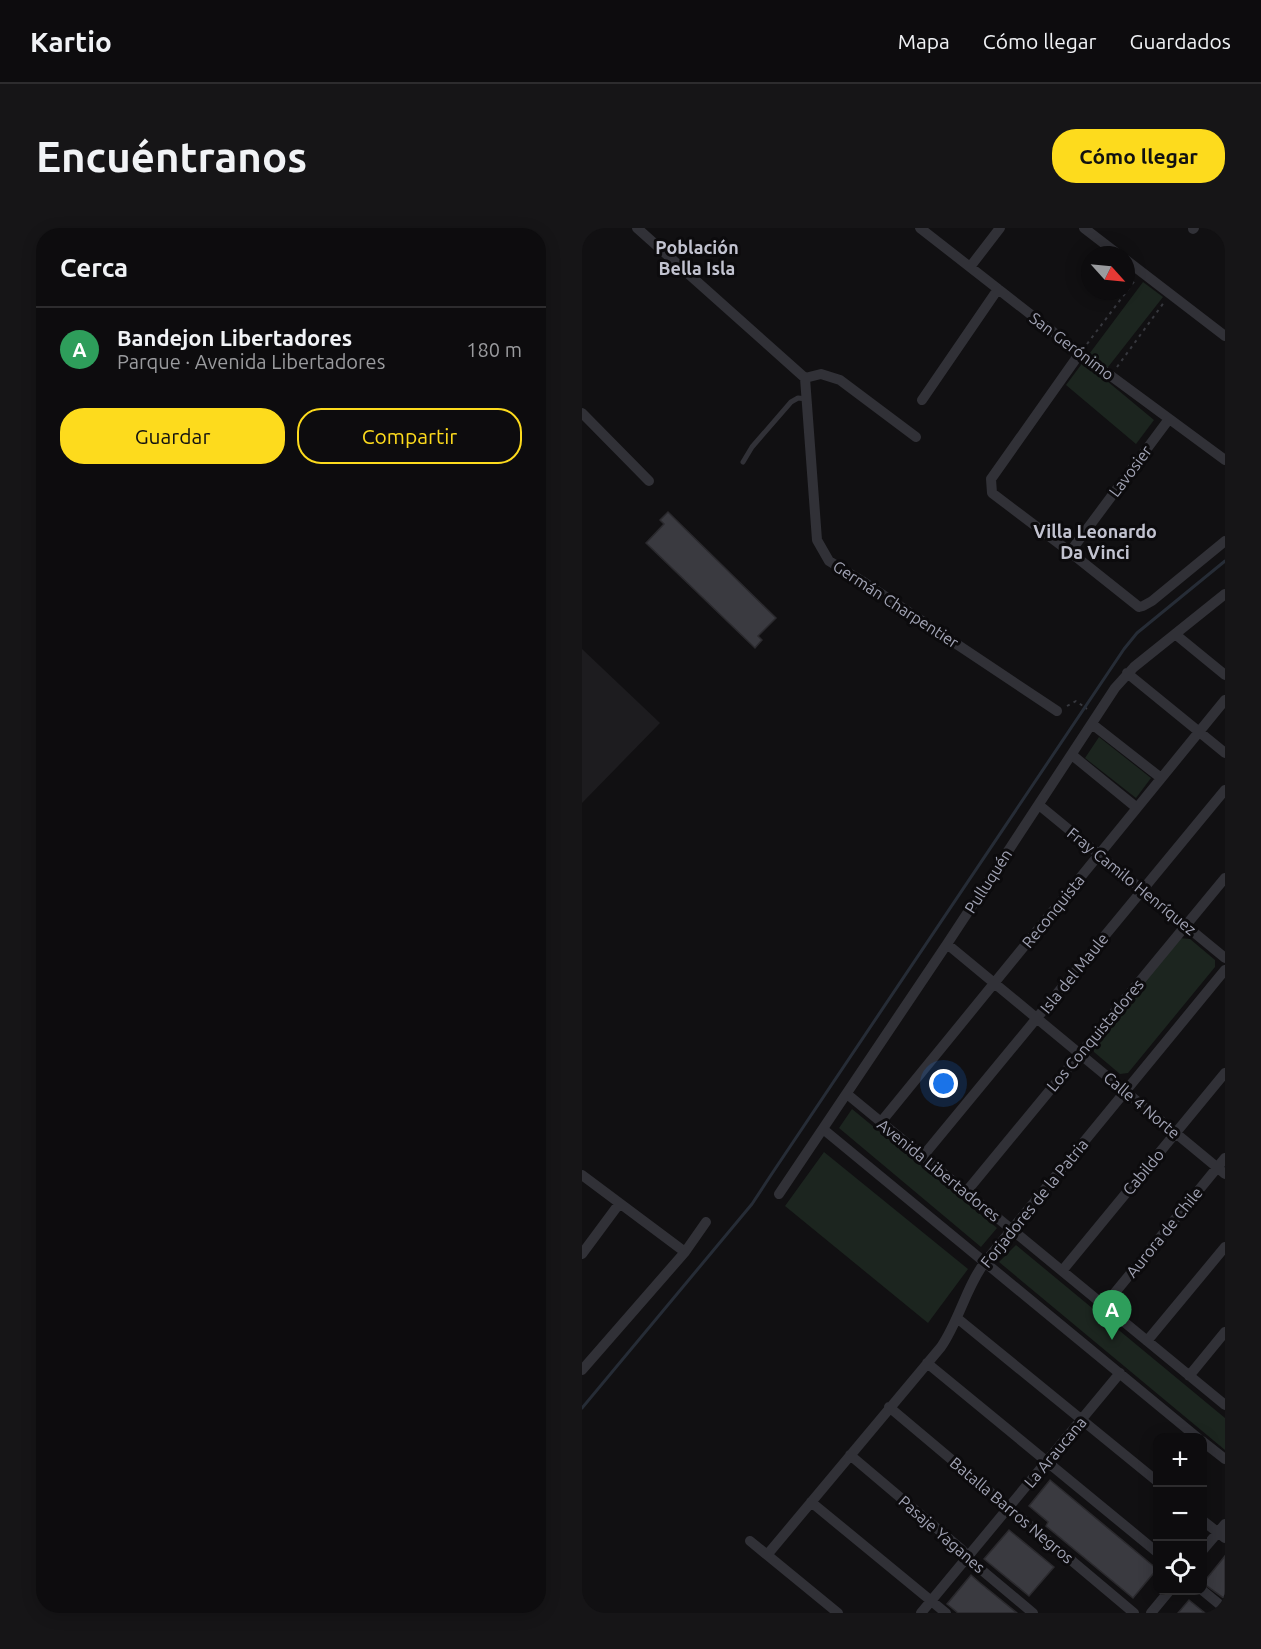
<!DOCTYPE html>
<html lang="es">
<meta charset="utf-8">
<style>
body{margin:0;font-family:Ubuntu,sans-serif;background:#161517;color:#f1f3f6}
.controls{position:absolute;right:18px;bottom:18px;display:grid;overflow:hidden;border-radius:12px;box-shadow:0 3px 15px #0003}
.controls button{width:54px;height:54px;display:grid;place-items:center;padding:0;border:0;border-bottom:2px solid #2d2c2e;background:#0d0c0e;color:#f1f3f6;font:30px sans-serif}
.compass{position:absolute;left:499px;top:18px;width:54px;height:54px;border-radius:50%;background:#0d0c0e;box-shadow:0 3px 15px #0003;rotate:117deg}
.you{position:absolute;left:362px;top:856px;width:21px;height:21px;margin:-15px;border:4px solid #fff;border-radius:50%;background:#1a73e8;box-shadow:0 0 0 9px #1a73e833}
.badge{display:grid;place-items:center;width:39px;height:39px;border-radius:50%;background:#fddb1d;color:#fff;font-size:20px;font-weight:700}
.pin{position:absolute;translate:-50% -50px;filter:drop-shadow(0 2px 3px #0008)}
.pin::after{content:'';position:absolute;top:32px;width:21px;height:18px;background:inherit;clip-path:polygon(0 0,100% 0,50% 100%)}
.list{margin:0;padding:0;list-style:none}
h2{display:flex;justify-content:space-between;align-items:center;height:78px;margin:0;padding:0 24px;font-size:26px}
h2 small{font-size:20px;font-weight:400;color:#9a9b9e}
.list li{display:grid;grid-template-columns:39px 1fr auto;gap:18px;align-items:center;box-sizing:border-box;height:84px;padding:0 24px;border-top:2px solid #2d2c2e}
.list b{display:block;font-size:22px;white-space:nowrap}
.list p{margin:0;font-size:20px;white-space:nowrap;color:#9a9b9e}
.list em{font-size:20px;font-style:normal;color:#9a9b9e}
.actions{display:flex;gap:12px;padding:18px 24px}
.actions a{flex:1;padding:14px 0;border:2px solid #fddb1d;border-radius:24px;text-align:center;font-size:21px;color:#fddb1d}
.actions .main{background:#fddb1d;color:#111}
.icon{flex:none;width:33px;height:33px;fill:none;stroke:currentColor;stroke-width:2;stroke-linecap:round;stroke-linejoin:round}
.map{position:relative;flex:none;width:643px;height:1385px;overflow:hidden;border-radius:24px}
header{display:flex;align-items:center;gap:36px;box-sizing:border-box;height:84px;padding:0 30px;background:#0d0c0e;border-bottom:2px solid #2d2c2e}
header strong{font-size:28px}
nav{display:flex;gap:33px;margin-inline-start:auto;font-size:21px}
.intro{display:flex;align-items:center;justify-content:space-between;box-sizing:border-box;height:144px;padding:0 36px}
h1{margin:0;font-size:42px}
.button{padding:15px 27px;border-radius:24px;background:#fddb1d;color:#111;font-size:21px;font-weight:700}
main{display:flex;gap:36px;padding:0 36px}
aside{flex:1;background:#0d0c0e;border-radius:24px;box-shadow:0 3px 15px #0003}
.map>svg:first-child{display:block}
.built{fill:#1d1c1f}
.green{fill:#1c251f}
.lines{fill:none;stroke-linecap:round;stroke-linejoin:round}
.stream{stroke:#262c36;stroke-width:3}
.building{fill:#3a3a40;stroke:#2b2a2e;stroke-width:1.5}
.path{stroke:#37383e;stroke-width:2;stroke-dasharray:3 4.5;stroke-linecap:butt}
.lane{stroke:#313137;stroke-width:5}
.street{stroke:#313137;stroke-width:10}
.labels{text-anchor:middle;stroke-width:6;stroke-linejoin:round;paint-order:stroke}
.street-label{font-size:16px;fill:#a1a3b4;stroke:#0c0b0d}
.neighbourhood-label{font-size:18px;font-weight:bold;fill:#c2c3d0;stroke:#0c0b0d}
</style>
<header>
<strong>Kartio</strong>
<nav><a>Mapa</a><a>Cómo llegar</a><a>Guardados</a></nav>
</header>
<div class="intro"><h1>Encuéntranos</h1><a class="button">Cómo llegar</a></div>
<main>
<aside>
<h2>Cerca<small></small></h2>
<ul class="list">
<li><span class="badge" style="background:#2e9e5b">A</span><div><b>Bandejon Libertadores</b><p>Parque · Avenida Libertadores</p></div><em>180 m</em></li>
</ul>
<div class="actions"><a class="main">Guardar</a><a>Compartir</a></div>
</aside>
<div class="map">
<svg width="643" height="1385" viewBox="0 0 643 1385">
<rect width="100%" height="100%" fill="#111012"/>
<path class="built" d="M0,421l78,74 -78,80z"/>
<path class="green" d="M561,54l20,15 -62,79 53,44 -18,24 -70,-59z
M517,509l52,41 -15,20 -51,-40z
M597,710l11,1 25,21v7l-87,106 -8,1 -26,-22v-7z
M270,881l145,119 -16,19 -142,-119z
M242,924l144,117 -40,54 -143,-117z
M434,1017l209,173v32l-226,-188z"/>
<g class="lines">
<path class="stream" d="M0,1180l170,-204 19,-29 353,-526 13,-16 88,-72"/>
</g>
<path class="building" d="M86,284l108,106 -18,18 4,4 -7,8 -109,-105 18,-19 -4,-4z
M468,1252l107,89 -24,29 -87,-72 2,-4 -19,-16z
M427,1302l45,37 -25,29 -45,-37z
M643,1328v43l-22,-16z
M389,1347l8,7 38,31h-59l-11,-9z
M607,1372l16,13h-27z"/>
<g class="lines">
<path class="path" d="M0,11l11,-11
M505,116l49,-65
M535,139l48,-66
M485,478l9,-5 11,8"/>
<path class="lane" d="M161,234l9,-15 39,-45 7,-4 9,1"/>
<path class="street" d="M55,0l168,150
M338,0l160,125 145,107
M502,0l35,27
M611,1l1,-1
M544,32l99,76
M388,39l30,-39
M498,125l-89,126 1,14 78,59 69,55 4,-1 9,-5 73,-60
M223,150l12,162 12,21 33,20 195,130
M223,150l16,-4 19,6 76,57
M340,172l76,-111
M0,185l67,68
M488,324l99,-133
M593,406l50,41
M545,445l98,80
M510,496l69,54
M490,527l65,53
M457,577l186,153
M365,716l278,230
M265,866l378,311
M299,894l344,-422
M241,901l375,309
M341,928l302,-366
M0,947l103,77
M384,964l259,-314
M197,966l168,-250 168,-256 19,-21 91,-73
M0,1026l37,-50
M480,1043l163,-198
M522,1078l121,-148
M375,1090l201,164
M565,1113l78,-94
M345,1135l231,190
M0,1142l103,-118 21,-30
M607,1148l36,-44
M307,1179l245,206
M620,1213l23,18
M268,1227l110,93 18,19 55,46
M229,1274l135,111
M620,1292l23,18
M168,1313l88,72
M620,1323l23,-27
M185,1327l174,-208c18,-26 25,-60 44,-85l240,-292
M620,1362l23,19
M339,1385l199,-240
M569,1385l19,-23"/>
</g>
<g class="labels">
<g class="street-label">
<text transform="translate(490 118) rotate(37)" y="6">San Gerónimo</text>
<text transform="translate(548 243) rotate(-53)" y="6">Lavosier</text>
<text transform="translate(314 376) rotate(33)" y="6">Germán Charpentier</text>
<text transform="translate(406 653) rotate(-57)" y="6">Pulluquén</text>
<text transform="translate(550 653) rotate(39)" y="6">Fray Camilo Henríquez</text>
<text transform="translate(471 683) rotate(-51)" y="6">Reconquista</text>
<text transform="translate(492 745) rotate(-51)" y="6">Isla del Maule</text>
<text transform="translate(513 807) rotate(-50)" y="6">Los Conquistadores</text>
<text transform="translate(560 877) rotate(40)" y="6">Calle 4 Norte</text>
<text transform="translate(357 942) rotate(39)" y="6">Avenida Libertadores</text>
<text transform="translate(561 944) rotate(-50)" y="6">Cabildo</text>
<text transform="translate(452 975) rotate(-51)" y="6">Forjadores de la Patria</text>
<text transform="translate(582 1004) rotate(-51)" y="6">Aurora de Chile</text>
<text transform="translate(473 1224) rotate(-50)" y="6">La Araucana</text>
<text transform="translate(430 1282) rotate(40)" y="6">Batalla Barros Negros</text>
<text transform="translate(360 1306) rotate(41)" y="6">Pasaje Yaganes</text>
</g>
<g class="neighbourhood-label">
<text x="115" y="26">Población<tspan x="115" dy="21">Bella Isla</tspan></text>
<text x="513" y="310">Villa Leonardo<tspan x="513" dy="21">Da Vinci</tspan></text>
</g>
</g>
</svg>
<div class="controls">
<button>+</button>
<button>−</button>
<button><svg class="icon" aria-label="locate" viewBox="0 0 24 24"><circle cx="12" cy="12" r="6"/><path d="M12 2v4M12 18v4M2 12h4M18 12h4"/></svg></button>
</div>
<svg class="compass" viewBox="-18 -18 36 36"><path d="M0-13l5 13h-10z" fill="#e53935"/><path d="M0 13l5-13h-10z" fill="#9a9b9e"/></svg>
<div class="you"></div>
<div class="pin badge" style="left:530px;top:1112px;background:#2e9e5b">A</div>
</div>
</main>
